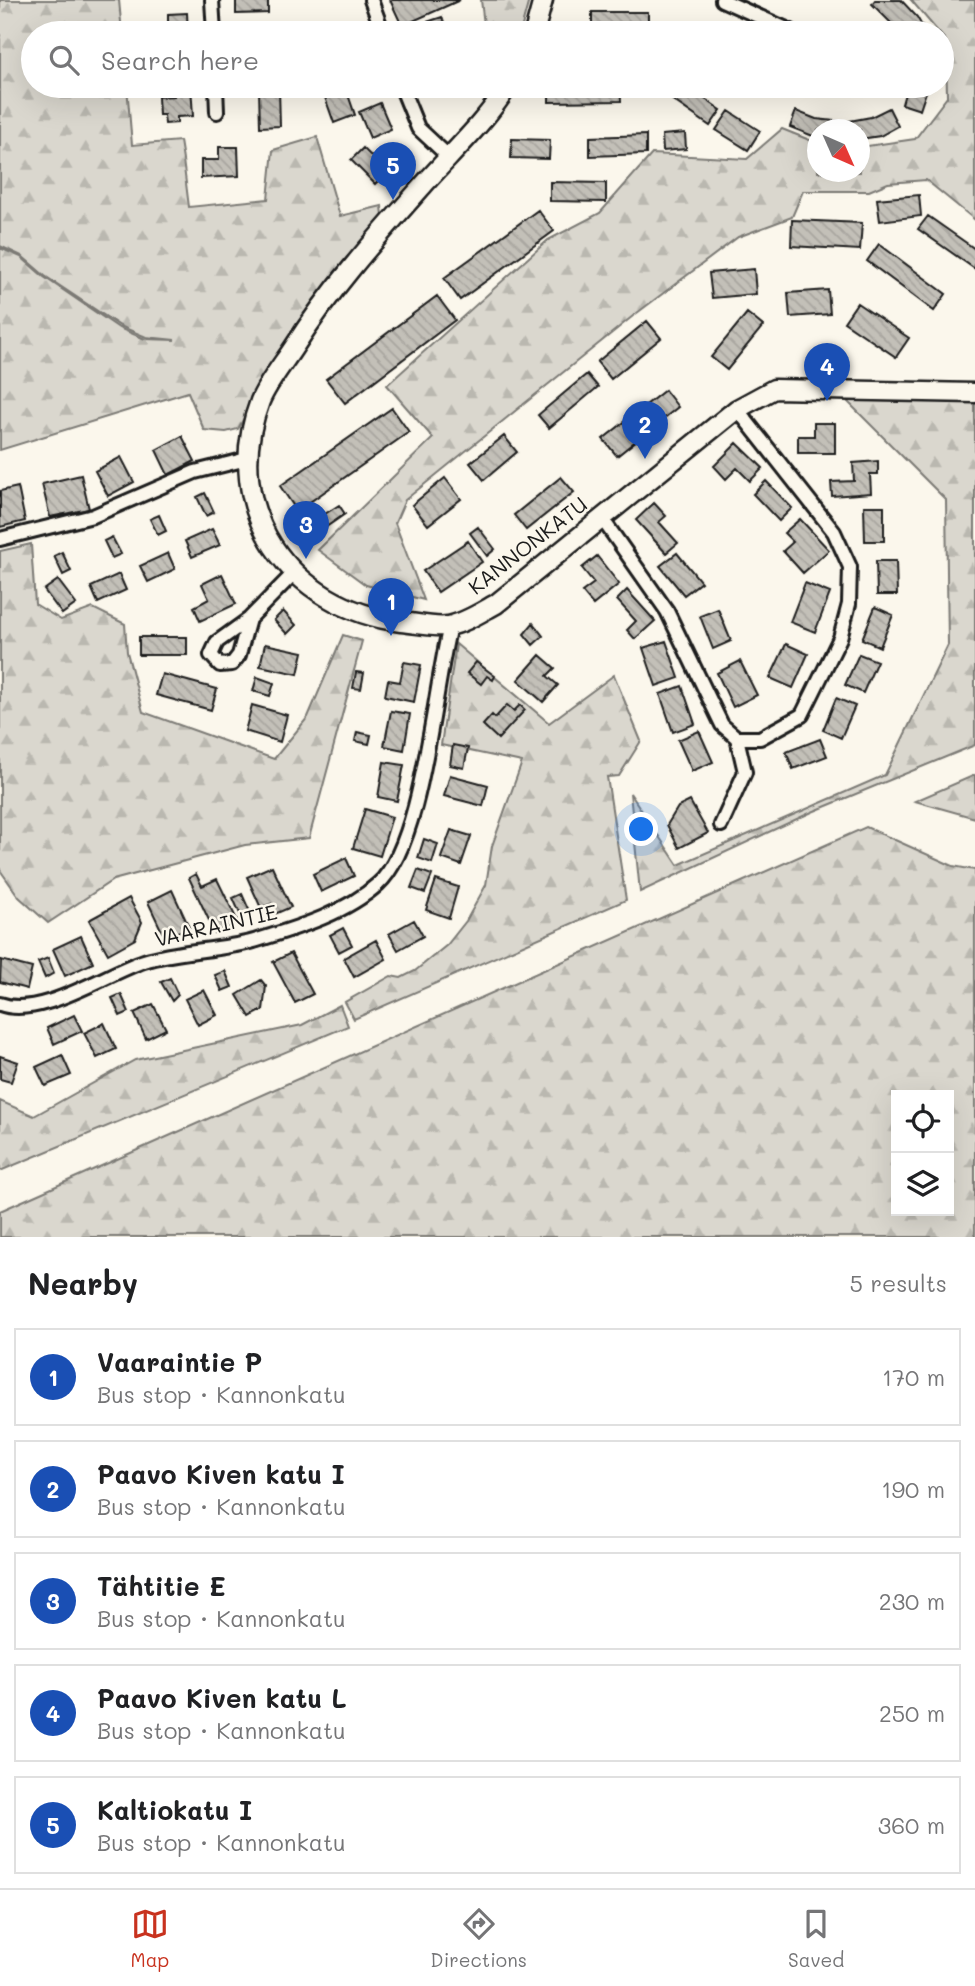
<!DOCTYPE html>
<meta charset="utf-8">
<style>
body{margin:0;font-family:Mali,sans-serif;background:#f2f2f2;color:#202124}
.controls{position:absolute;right:21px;bottom:21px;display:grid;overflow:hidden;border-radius:0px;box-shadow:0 7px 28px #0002}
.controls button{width:63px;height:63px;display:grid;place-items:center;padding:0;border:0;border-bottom:2px solid #e0e0e0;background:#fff;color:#202124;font:35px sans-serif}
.compass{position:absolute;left:807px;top:119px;width:63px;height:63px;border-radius:50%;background:#fff;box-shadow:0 7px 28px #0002;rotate:135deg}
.you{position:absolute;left:642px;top:830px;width:24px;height:24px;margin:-18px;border:5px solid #fff;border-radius:50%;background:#1a73e8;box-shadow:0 0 0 10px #1a73e833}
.badge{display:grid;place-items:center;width:46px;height:46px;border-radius:50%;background:#c8321e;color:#fff;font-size:23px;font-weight:700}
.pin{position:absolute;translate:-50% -58px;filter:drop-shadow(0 2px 4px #0008)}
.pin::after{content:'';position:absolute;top:37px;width:24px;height:21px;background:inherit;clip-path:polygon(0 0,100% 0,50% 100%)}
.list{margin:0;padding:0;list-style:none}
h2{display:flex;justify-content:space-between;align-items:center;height:91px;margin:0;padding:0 28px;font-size:30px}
h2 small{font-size:23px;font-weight:400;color:#757577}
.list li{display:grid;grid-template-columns:46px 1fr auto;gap:21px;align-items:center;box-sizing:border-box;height:98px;margin:0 14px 14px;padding:0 14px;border:2px solid #e0e0e0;border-radius:0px}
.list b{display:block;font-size:26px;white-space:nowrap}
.list p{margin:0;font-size:23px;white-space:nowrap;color:#757577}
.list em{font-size:23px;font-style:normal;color:#757577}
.icon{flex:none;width:38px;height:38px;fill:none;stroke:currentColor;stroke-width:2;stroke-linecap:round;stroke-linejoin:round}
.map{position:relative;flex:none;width:975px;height:1237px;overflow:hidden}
.search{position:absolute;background:#fff;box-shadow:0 7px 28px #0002;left:21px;right:21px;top:21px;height:77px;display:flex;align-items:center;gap:18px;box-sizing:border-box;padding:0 24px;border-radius:38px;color:#757577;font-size:26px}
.sheet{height:651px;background:#fff}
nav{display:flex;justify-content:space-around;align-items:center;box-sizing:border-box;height:98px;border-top:2px solid #e0e0e0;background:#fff;font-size:19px;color:#757577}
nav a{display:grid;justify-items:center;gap:4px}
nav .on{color:#c8321e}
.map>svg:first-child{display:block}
.forest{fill:url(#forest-firs);stroke:#7b7a75;stroke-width:2;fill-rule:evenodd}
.building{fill:url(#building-back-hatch);stroke:#1c1c1c;stroke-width:2}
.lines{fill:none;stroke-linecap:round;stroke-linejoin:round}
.street-casing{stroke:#1c1c1c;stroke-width:18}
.secondary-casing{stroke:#1c1c1c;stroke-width:23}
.street{stroke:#fbf7ec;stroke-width:12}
.secondary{stroke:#fbf7ec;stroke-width:18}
.labels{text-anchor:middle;stroke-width:5;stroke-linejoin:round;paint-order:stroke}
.street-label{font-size:21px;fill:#1c1c1c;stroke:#fbf7ec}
</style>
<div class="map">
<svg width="975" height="1237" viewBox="0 0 975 1237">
<defs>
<pattern id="forest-firs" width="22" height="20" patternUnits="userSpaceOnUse" patternTransform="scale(1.75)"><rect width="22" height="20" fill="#dad7ce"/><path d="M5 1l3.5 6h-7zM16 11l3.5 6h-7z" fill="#bab8b0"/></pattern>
<pattern id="building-back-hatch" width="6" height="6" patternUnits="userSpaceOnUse" patternTransform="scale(1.75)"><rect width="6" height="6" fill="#c3c0b8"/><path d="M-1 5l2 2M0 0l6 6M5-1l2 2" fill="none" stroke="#a7a49e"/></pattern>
</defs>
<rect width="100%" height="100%" fill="#fbf7ec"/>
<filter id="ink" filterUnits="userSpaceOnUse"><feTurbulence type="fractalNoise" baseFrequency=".0143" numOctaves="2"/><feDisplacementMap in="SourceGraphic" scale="14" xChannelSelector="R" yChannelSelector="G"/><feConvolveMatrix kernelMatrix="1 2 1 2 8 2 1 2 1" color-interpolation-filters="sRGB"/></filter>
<g filter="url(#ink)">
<path class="forest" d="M0,0h119l3,33h-89v53h94l5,59 48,-4c4,23 6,43 9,66l79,-8 5,-49 44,-13 23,79 42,-10 1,10 -49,57 -79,116 -3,14 -14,26 -12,3 -22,-2 -16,-38 -188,58v-202l21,9 23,20 75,51 26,11 30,1 -29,-3 -26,-11 -75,-50 -23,-20 -22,-10z
M481,0h48l-9,33h-35z
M911,0h64v220l-49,-40 -38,3 -19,8h-66l-11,26 -54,20 -105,79 -228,184 -10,23 29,77 -58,-15 -48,-35 115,-112 -46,-53 161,-145 52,-27 52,-59 95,5 35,-30 35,14 1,29h42v-25l55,-8 32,-42 -1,-56z
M847,401h128v344l-163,67 -172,80 -10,-99 48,72 207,-90 63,-130 -2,-145z
M31,544l4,60 26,16 32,-12 32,16 2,28 16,60 131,47 34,-42 35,-82 19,6 -53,197 -64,7 -132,35 -65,43 -29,-26 -19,-27v-319z
M456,644l93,79 65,-48 27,66 -22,35 -12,1 19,123 -272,119 -9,-17 46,-26 10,2 14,-7 32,-26 19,-24 20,-36 6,-39 30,-84 -81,-17z
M975,775v43l-60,-17z
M866,827l87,39 22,4v367h-975v-26zM896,1095h53v116h-53z
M340,1005l8,21 -348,145v-70l34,15 101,-56 167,-35z"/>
<path class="building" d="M236,0h32v13l-32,1z
M390,0h70l-58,26z
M875,0h26l16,17 9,16h-25l-29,-29z
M592,12h56v20l-56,-1z
M187,13l1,20h-20v-19z
M442,17l4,12 5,-2 3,6h-30l-3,-9z
M327,20l4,13h-19l-2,-7z
M173,86h18l2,30 -16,1v6l-12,1 -1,-9h-5l-1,-18 16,-1z
M321,86h24l10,29 -21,8z
M549,86h71l1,15 -72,1z
M670,86h16l35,24 -11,16 -46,-32z
M907,86h21l-8,24 -18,-6z
M279,88l1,38 -20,1 -1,-38z
M380,103l11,26 -21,9 -11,-26z
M889,108l9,18 -18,10 -20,3v-9h-42v8l-28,-11 6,-16 20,8 28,3 27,-5z
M729,111l31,20 -12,19 -32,-20z
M685,133l1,16 -23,2 -1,-16z
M646,135v19l-56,2v-19z
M512,139l38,1 -1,19 -38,-1z
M219,147h19l1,29 -38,2v-18h18z
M363,148l24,24 -12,12 -24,-24z
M550,182l56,1v19l-56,-1z
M919,195l2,21 -41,5 -3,-22z
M538,210l16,21 -94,69 -16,-22z
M928,216l47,33v20l-57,-40z
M792,220l70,3 -2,27 -69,-4z
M879,244l67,50 -12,17 -67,-50z
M754,269l2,25 -44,4 -3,-25z
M828,290l2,24 -40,3 -2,-24z
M437,296l18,24 -110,83 -19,-24z
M857,303l52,35 -13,19 -52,-35z
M747,313l16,13 -36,44 -16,-13z
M647,321l14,17 -50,41 -14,-17z
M587,374l11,13 -49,41 -11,-13z
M665,390l13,17 -61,49 -14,-17z
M392,408l17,24 -112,79 -17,-25z
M814,423h21v30h-37v-17h16z
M182,436l13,25 -27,14 -12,-25z
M504,436l13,16 -33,28 -14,-17z
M737,443l26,25 -13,13 -13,-13 -11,11 -12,-13z
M121,457l13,25 -26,14 -13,-25z
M878,461v13h-8l1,19 -39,3 -1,-14 23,-1 -1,-18z
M81,475l8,34 -39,8 -8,-33z
M561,477l13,15 -48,38 -12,-15z
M445,478l16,21 -33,26 -16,-20z
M766,481l26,27 -13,13 -26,-27z
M18,487l7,34 -25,6v-36z
M205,493l9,19 -8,4 -9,-19z
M654,503l12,13 -7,6 19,21 -12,10 -30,-33z
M339,505l6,9 -32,22 -7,-10z
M864,506h20v35h-19z
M159,515l7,16 -8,4 -8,-16z
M800,519l29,31 -26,23 -20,-22 10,-9 -9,-9z
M478,527l17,22 -8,7 -17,-23z
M212,529l8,16 -28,12 -7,-16z
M112,537l9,17 -9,4 -8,-17z
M468,541l14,21 -44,30 -15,-21z
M62,552l9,19 -8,4 -9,-19z
M168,553l7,16 -27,13 -8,-16z
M677,553l24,29 -17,13 -24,-29z
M597,556l22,28 -26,21 -11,-13 12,-9 -12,-15z
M876,561h20l1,34h-20z
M119,574l7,16 -28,13 -7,-16z
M222,574l14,30 -36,17 -6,-14 15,-8 -7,-15z
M58,580l18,24 -14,10 -18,-24z
M805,583l25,10 -15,39 -25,-10z
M627,590l28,31 -20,18 -8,-9 9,-9 -19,-21z
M875,607l18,8 -13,32 -18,-8z
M718,609l13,32 -18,8 -13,-33z
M283,611l13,14 -9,9 -13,-14z
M533,623l10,13 -10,9 -9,-11z
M139,637h48v18h-48z
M666,641l13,37 -23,8 -13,-38z
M265,644l38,8 -5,22 -38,-8z
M786,644l22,10 -15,34 -23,-10z
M859,654l18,7 -14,32 -18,-8z
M540,655l15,13 -8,8 11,9 -15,17 -25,-22z
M740,661l17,34 -24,12 -16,-34z
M404,662l17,3 -7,37 -29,-6 3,-16 12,2z
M476,662l19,14 -2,4 -6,-4 -6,8 -14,-11z
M356,672l8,1 -3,16 -8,-1z
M162,674l55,15 -6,21 -55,-15z
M257,677l17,6 -4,13 -17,-5z
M682,686l13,38 -22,8 -13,-38z
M836,698l19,8 -14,32 -18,-8z
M252,705l35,10 -7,27 -35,-11z
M507,705l7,6 6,-6 5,5 -27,29 -15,-14 9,-10 3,3z
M391,711l19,3 -6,36 -20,-4z
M699,731l14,31 -21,9 -14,-31z
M357,732l14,3 -2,9 -14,-3z
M820,739l7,17 -34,13 -7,-17z
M453,745l15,3 -4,20 -14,-3z
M384,762l20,3 -7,36 -19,-4z
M450,775l38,10 -5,21 -39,-10z
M690,801l18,32 -29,15 -12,-23 11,-18z
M365,809l27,8 -12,39 -27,-8z
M451,830l20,6 -10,29 -20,-7z
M424,839l14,5 -6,19 -14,-5z
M346,858l8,18 -33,16 -8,-18z
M272,866l19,41 -16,7 -4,-10 -10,4 -14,-31z
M418,870l14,5 -7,18 -14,-5z
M196,874l6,12 15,-7 21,43 -23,11 -26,-55z
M436,880l22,7 -9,31 -23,-8z
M172,890l17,37 -24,11 -17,-36z
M242,894l8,18 -9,4 -8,-18z
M129,898l13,24 -7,17 -27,15 -19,-34z
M414,920l9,16 -25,14 -9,-16z
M343,928l9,17 -13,7 -9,-17z
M81,936l12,27 -28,13 -12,-27z
M376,940l10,19 -32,18 -10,-19z
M291,953l22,41 -18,9 -22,-41z
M48,958l6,15 -9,5 -7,-16z
M1,960l31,8 -5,21 -27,-7z
M225,971l7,16 -10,4 -7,-16z
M170,978l8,17 -6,6 -11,-19z
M261,980l5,6 -3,24 -13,7 -13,-22z
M204,990l13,25 -19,10 -13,-26z
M121,994l8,18 -9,4 -8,-18z
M153,1004l13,25 -20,10 -12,-26z
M74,1015l8,16 -28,13 -7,-16z
M104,1023l12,26 -19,9 -13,-25z
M62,1055l9,20 -26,11 -9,-19z
M0,1056l18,6 -7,20 -11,-3z"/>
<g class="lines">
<defs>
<path id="street" d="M212,0l2,33
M371,0l12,33
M722,0l69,31
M216,86l1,26
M401,86l17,42 31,29
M601,517l66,94 55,114 15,13h23l42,-23 38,-77 9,-34 1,-37 -16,-35 -97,-123
M0,539l93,-23 102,-44 52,-13
M249,619l-10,36 -7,9 -12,1 -9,-10 6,-13 32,-23 46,-47
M721,825l24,-53 -8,-34
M0,1004c40,15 105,-30 144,-43 35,-11 74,-10 110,-20 42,-13 91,-27 124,-57 45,-40 56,-197 72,-258"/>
<path id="secondary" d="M534,33l9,-33
M508,86c-22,35 -54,65 -82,96 -47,53 -94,105 -132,165 -11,17 -26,35 -34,54 -41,108 30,207 141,221 14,1 33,6 47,4 17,-3 33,-14 48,-22l241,-195 37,-20 201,4"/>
</defs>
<use href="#street" class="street-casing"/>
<use href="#secondary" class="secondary-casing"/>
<use href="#street" class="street"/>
<use href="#secondary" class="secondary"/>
</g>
</g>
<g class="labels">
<g class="street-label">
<text transform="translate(528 546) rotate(-38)" y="7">KANNONKATU</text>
<text transform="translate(216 926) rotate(-13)" y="7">VAARAINTIE</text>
</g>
</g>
</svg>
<div class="controls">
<button><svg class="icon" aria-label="locate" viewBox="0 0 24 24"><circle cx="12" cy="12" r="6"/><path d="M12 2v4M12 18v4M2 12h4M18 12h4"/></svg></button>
<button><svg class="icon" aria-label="layers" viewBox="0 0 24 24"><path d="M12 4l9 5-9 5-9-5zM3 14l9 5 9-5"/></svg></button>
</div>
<svg class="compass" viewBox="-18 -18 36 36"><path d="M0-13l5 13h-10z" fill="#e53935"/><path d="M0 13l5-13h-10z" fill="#757577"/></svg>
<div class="you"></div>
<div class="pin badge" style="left:391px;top:636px;background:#1a4fb4">1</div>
<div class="pin badge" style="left:645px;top:459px;background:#1a4fb4">2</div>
<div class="pin badge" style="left:306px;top:559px;background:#1a4fb4">3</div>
<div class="pin badge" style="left:827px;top:401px;background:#1a4fb4">4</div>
<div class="pin badge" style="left:393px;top:200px;background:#1a4fb4">5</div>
<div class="search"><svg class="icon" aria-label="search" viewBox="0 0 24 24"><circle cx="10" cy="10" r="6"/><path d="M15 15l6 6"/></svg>Search here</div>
</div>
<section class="sheet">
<h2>Nearby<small>5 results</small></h2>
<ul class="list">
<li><span class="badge" style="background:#1a4fb4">1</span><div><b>Vaaraintie P</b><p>Bus stop · Kannonkatu</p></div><em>170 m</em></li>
<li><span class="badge" style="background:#1a4fb4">2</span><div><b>Paavo Kiven katu I</b><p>Bus stop · Kannonkatu</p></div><em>190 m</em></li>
<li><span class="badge" style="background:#1a4fb4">3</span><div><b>Tähtitie E</b><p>Bus stop · Kannonkatu</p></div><em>230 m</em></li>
<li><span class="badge" style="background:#1a4fb4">4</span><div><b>Paavo Kiven katu L</b><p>Bus stop · Kannonkatu</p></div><em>250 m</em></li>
<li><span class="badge" style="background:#1a4fb4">5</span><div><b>Kaltiokatu I</b><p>Bus stop · Kannonkatu</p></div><em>360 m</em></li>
</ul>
</section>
<nav>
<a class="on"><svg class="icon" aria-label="map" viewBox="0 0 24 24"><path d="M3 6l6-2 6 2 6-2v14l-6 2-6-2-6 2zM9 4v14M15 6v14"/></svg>Map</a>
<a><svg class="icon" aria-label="directions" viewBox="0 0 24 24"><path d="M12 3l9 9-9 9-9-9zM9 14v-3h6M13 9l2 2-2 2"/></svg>Directions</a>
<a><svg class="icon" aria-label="saved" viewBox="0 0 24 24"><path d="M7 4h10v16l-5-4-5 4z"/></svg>Saved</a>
</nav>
